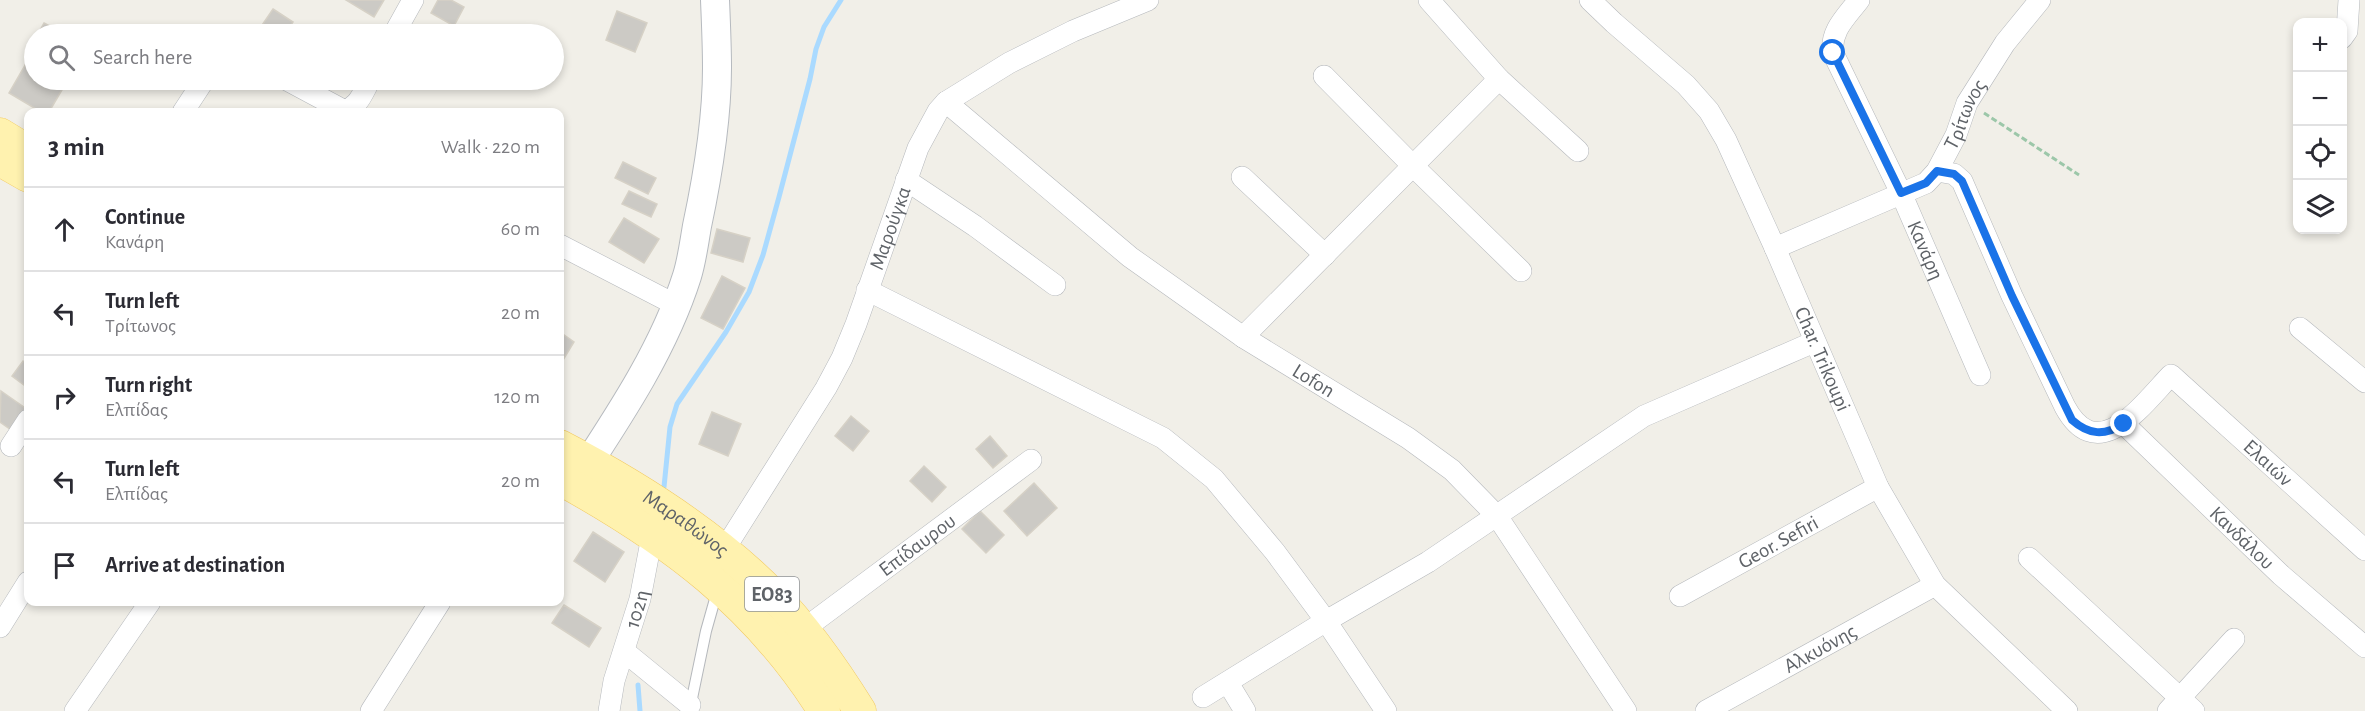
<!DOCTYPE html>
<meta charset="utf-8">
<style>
body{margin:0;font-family:"Alegreya Sans",sans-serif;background:#f7f7f7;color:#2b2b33}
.controls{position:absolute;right:18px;top:18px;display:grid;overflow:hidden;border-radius:12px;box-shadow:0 3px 9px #0003}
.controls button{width:54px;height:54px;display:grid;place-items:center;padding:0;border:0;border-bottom:2px solid #e1e1e2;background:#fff;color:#2b2b33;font:30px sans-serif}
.stop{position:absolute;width:18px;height:18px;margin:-14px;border:4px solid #1a73e8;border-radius:50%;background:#fff}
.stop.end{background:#1a73e8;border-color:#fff;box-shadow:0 2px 6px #0008}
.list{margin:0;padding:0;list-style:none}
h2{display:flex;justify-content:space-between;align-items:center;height:78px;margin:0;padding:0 24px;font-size:26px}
h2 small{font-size:20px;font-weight:400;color:#7c7c81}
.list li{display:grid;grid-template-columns:39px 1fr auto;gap:18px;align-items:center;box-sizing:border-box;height:84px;padding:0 24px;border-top:2px solid #e1e1e2}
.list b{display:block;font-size:22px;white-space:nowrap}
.list p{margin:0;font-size:20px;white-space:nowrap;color:#7c7c81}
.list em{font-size:20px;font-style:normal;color:#7c7c81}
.icon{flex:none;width:33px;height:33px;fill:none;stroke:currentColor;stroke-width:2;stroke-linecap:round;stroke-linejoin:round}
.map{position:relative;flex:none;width:2365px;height:711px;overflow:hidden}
.search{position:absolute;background:#fff;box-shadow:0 3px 9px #0003;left:24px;top:24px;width:540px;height:66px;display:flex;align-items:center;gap:15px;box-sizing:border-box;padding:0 21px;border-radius:33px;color:#7c7c81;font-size:22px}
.panel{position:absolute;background:#fff;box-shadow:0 3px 9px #0003;left:24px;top:108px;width:540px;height:498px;border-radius:12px}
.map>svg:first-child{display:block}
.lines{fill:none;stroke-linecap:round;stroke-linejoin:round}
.stream{stroke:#aadaff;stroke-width:5}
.building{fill:#cccac5;stroke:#d6d1c6;stroke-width:1.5}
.lane-casing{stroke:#b5b8bc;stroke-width:12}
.street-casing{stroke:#b5b8bc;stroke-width:22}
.secondary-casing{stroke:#b6babf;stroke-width:30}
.primary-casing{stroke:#f2c960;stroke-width:33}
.path{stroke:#9cc7a9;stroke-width:3;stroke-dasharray:6 3;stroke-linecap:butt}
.lane{stroke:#fff;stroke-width:10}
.street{stroke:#fff;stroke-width:21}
.secondary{stroke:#fff;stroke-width:28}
.primary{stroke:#fff2af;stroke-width:32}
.route{stroke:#1a73e8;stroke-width:8}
.labels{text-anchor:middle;stroke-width:5;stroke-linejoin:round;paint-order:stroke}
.shield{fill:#fff;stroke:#8f9295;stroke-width:1.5}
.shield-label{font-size:20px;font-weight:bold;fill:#5f6368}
.street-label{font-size:21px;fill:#5f6368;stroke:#fff}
</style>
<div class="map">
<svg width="2365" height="711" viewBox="0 0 2365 711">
<rect width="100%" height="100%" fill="#f1efe8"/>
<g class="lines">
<path class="stream" d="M664,487l6,-60 7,-23 49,-72 23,-40 14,-37 16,-58 31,-118 6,-30 8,-22 17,-27
M638,685l2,26"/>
</g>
<path class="building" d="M346,0h38l-10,17z
M438,0h13l13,7 -10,19 -23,-13z
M273,9l20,13 -8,12h-29z
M617,11l30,12 -12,29 -29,-12z
M44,23l20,11h-26z
M28,60l6,4v16h26l6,3 -17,29h-8l-32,-19z
M623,162l33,16 -8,16 -33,-16z
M629,191l28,13 -6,13 -29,-13z
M624,218l35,21 -15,24 -35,-21z
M717,229l33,9 -7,24 -32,-9z
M722,276l23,12 -22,41 -22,-11z
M560,332l14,10 -14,23z
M23,361l5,4v23l-16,-12z
M1,391l27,19 -14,22 -14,-10z
M712,412l29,12 -13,32 -29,-12z
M851,416l18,15 -16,20 -18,-15z
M990,436l17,20 -14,12 -17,-19z
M924,466l22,21 -14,15 -22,-21z
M1034,483l23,25 -30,28 -23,-25z
M980,511l24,24 -18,18 -24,-24z
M593,532l31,20 -19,30 -31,-21z
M564,605l37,23 -12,19 -37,-24z"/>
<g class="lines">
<defs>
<path id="lane" d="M690,708l16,-77 11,-39"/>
<g id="street">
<path d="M1429,0l70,79 79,72"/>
<path id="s1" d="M1590,0l24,23 72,62 23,26 17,29 49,108 103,239 57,98 132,126"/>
<path id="s2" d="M1859,0c-13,17 -29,31 -26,53l68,140 79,182"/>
<path d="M394,34l19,-34"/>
<path d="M2342,38l5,-7 2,-31"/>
<path d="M1324,76l89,90 108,105"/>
<path d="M287,80l56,30c15,-1 20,-18 27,-30"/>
<path id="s3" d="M946,102l184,155 113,80 165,101 44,32 45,46 129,195"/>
<path d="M183,112l21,-32"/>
<path id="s4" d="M1937,171l17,3 8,7 50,115 53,111c33,61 78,-3 106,-32l194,175"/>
<path d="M1242,177l83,78"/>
<path d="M906,180l69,46 80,59"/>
<path d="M560,245l116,60"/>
<path id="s5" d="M1775,248l151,-65 11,-12 19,-36 11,-32 38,-60 35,-43"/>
<path d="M867,290l296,148 51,41 61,73 51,69 60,90"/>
<path d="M2300,328l65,54"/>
<path d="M1243,337l256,-258"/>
<path id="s6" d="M2124,424l157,151 84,72"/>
<path d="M11,446l17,-26"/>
<path id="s7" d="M724,550l102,-162 16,-30 14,-34 62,-176 20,-37 8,-9 63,-39 64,-32 75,-31"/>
<path d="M2029,558l165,153"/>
<path id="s8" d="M1680,596l198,-109"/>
<path d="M0,627l28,-45"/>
<path id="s9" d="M804,629l227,-169"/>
<path d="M625,652l65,53"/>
<path d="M1228,683l17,28"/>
<path d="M1203,697l123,-76 102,-59 216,-146 170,-74"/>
<path d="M75,711l75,-109"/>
<path d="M371,711l69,-109"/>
<path id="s10" d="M609,711l5,-30 26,-82 14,-73"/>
<path id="s11" d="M1706,711l229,-126"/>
<path d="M2168,711l66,-72"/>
</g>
<path id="secondary" d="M577,480c42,-64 87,-131 110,-204 5,-16 7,-33 10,-50 10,-47 20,-109 20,-158 0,-22 -1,-45 -2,-68"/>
<g id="primary">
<path d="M0,134l28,17"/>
<path d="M0,160l28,16"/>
<path id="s12" d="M560,446c75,39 152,87 212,148 34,35 62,75 88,117"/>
<path d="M560,479c109,60 197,125 264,232"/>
</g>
</defs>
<use href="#lane" class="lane-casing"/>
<use href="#street" class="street-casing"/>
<use href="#secondary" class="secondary-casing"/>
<use href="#primary" class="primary-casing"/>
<path class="path" d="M1984,113l95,62"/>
<use href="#lane" class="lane"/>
<use href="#street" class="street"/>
<use href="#secondary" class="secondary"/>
<use href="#primary" class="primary"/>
</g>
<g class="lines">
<path class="route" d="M1833,53l68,140 25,-10 11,-12 17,3 8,7 50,115 60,124c17,15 32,16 52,4"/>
</g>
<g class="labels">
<rect class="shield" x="745" y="577" width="54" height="34" rx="4.5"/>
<g class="shield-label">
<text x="772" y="601">ΕΟ83</text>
</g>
<g class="street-label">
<text dy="7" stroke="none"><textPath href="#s5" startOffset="244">Τρίτωνος</textPath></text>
<text dy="7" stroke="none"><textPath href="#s7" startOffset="364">Μαρούγκα</textPath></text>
<text dy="7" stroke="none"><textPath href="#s2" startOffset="279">Κανάρη</textPath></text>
<text dy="7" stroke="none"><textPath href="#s1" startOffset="436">Char. Trikoupi</textPath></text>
<text dy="7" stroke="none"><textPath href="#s3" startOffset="462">Lofon</textPath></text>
<text dy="7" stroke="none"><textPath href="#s4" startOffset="546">Ελαιών</textPath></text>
<text dy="7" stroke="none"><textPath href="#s12" startOffset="148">Μαραθώνος</textPath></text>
<text dy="7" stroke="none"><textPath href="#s6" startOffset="164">Κανδάλου</textPath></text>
<text dy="7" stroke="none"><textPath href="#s8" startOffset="112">Geor. Sefiri</textPath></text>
<text dy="7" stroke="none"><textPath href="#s9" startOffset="141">Επίδαυρου</textPath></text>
<text dy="7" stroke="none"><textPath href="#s10" startOffset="106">102η</textPath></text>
<text dy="7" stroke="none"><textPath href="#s11" startOffset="130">Αλκυόνης</textPath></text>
</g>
</g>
</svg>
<div class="controls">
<button>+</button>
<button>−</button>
<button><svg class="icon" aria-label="locate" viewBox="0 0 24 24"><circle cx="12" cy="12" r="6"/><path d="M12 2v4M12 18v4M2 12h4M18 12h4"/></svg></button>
<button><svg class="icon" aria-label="layers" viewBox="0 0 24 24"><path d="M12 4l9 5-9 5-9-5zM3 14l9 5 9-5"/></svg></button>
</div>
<div class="stop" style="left:1833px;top:53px"></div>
<div class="stop end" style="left:2124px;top:424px"></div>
<div class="search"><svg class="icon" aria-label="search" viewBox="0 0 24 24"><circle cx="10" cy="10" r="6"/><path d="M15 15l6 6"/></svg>Search here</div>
<section class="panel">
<h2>3 min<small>Walk · 220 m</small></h2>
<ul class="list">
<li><svg class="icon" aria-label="ahead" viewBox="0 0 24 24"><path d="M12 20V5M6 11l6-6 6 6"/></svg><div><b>Continue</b><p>Κανάρη</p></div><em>60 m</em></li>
<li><svg class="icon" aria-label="left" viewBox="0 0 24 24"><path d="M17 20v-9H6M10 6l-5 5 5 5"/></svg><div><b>Turn left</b><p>Τρίτωνος</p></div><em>20 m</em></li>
<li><svg class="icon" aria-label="right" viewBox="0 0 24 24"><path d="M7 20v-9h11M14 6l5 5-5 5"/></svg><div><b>Turn right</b><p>Ελπίδας</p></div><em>120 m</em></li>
<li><svg class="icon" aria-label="left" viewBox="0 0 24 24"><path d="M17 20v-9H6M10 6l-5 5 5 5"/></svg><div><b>Turn left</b><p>Ελπίδας</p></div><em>20 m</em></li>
<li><svg class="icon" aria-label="arrive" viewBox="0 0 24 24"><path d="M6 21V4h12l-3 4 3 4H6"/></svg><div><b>Arrive at destination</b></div></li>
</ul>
</section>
</div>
